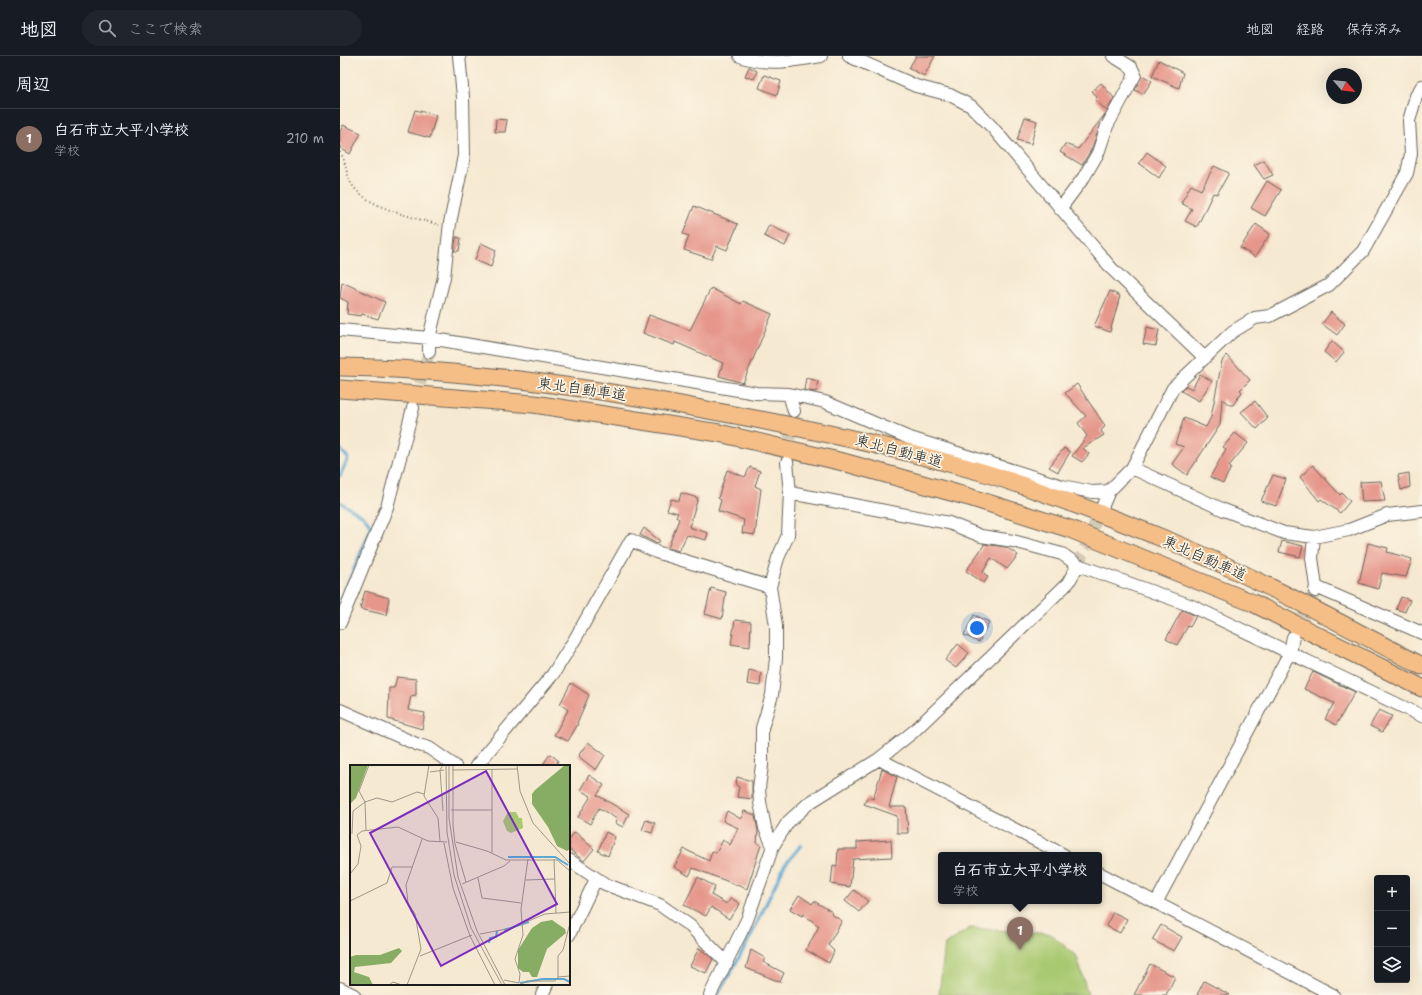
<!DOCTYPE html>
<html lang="ja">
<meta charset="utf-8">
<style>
body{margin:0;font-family:"Shantell Sans","Klee One",sans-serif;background:#20242c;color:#f1f3f6}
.controls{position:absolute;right:12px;bottom:12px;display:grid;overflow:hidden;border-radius:4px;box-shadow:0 4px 16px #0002}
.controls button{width:36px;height:36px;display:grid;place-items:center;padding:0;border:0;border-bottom:1px solid #363941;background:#171b24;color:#f1f3f6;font:20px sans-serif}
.compass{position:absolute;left:986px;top:12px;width:36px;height:36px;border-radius:50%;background:#171b24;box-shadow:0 4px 16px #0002;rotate:118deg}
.you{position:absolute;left:637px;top:572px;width:14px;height:14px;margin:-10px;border:3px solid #fff;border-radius:50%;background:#1a73e8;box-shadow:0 0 0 6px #1a73e833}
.badge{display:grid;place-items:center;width:26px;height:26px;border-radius:50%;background:#7c3aed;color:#fff;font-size:13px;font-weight:700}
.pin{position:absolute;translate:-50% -33px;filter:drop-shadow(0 1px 2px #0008)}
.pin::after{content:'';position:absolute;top:21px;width:14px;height:12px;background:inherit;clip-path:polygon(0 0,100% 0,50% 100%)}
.popup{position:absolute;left:598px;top:796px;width:164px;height:52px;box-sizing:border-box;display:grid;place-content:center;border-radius:4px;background:#171b24;filter:drop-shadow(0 1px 3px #0005);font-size:13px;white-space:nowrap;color:#9ea1a6}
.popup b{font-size:15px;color:#f1f3f6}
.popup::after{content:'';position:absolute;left:50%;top:100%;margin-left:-8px;border:8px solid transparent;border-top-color:#171b24}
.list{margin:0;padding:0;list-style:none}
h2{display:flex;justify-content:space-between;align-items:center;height:52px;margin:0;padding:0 16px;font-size:17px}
h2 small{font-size:13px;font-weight:400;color:#9ea1a6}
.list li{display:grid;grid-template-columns:26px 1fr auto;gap:12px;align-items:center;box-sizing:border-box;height:60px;padding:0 16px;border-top:1px solid #363941}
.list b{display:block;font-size:15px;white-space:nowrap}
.list p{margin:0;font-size:13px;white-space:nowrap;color:#9ea1a6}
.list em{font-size:13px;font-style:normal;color:#9ea1a6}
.icon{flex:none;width:22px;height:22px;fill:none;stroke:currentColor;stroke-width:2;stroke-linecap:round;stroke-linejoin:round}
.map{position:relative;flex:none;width:1082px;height:939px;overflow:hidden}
header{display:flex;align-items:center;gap:24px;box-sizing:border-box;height:56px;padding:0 20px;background:#171b24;border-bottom:1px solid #363941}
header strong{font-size:19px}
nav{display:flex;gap:22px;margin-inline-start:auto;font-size:14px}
.search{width:280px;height:36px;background:#20242c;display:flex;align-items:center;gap:10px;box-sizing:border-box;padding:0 14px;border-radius:22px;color:#9ea1a6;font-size:15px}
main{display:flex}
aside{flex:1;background:#171b24}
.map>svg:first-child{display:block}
.green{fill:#a9c971;stroke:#627246}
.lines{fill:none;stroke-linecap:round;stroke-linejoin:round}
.stream{stroke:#5aa8d3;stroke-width:3}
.building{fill:#e6968b}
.minor-tunnel{stroke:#d5cab6;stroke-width:12;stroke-dasharray:12 6;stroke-linecap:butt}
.minor-casing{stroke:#68645b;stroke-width:14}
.highway-casing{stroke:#68645b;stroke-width:19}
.path{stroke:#68645b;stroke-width:2;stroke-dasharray:1 3;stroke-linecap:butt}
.minor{stroke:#fff;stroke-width:12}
.highway{stroke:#f6be87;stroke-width:17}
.labels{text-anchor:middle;stroke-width:3.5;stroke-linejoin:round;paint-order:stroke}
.street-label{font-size:15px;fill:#1c1c1c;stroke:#fcf5e5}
.inset-river{fill:none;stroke:#5aa8d3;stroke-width:2}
.inset-road{fill:none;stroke:#9f9789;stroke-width:1}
.view{fill:#7b2cbf;fill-opacity:0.15;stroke:#7b2cbf;stroke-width:2}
.inset-edge{fill:none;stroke:#1c1c1c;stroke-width:2}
</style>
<header>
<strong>地図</strong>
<div class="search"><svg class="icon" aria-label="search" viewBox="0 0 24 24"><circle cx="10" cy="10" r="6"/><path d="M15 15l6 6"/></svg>ここで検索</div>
<nav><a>地図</a><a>経路</a><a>保存済み</a></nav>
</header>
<main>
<aside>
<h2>周辺<small></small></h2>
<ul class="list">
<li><span class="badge" style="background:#8d6e63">1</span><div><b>白石市立大平小学校</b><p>学校</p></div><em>210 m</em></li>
</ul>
</aside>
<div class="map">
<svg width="1082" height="939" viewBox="0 0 1082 939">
<rect width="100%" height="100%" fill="#fcf5e5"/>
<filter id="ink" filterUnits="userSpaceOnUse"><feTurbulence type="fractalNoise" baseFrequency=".025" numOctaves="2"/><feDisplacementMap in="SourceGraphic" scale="8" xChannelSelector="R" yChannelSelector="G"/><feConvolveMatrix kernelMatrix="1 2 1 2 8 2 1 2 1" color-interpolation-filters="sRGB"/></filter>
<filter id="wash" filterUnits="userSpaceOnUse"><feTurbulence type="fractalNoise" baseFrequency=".012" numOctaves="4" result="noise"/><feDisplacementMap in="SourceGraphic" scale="16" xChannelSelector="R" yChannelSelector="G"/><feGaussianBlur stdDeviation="0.9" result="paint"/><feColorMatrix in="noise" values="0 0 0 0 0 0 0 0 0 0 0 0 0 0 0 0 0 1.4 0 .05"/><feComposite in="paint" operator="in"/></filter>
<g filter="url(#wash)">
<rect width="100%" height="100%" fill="#f6e9d1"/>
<path class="green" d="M630,872l81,6 26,23 11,38h-149l6,-50z"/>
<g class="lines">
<path class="stream" d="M0,393l8,9 -8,18
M0,446l23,14 9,10 -32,75
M378,939l32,-57 34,-72 17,-21"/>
</g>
<g id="blocks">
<path class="building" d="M576,0h19l-11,20 -15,-8z
M819,4l24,13 -4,15 -27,-12z
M409,11l8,4 -3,8 -9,-3z
M424,19l17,6 -4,14 -18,-7z
M802,19l10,6 -9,13 -8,-4z
M761,27l13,15 -7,13 -12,-11 2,-3 -5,-6z
M75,54l21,5 -6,23 -22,-6z
M765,58l-14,36 -9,15 -22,-13 5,-8 13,5z
M685,61l12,4 -6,23 -14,-4z
M156,63l11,1 -2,12h-10z
M3,69l18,8 -11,21 -10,-6v-16z
M807,96l19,14 -7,12 -20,-15z
M924,104l9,15 -9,4 -10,-14z
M874,110l15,7 -12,21 -4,-1 -16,34 -12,-6 7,-12 -11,-6 10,-18 10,5z
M927,125l14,9 -16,26 -14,-8z
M354,150l44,18 -11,26 -10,-4 -6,13 -27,-9 5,-14 -6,-2z
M916,168l14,10 -15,23 -15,-9z
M429,169l21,10 -5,11 -21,-10z
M116,181l5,1 -2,13h-5z
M141,187l15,7 -5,17 -16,-7z
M2,226l43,20 -7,17 -16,-5 -1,2 -14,-2 1,-12 -8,-4z
M371,232l30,16 2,-3 29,13 -29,69 -24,-7 4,-13 -48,-21 -1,3 -31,-12 6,-18 41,15z
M770,235l10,5 -10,36 -16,-6z
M991,256l14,12 -8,11 -15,-11z
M807,271l12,3 -3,16 -13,-2z
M992,285l12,11 -8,10 -12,-10z
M887,299l23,25 -10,10 2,2 -9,13h-3l-8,-6 -2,26 -33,50 -15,-11 12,-17 -9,-3 9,-26 22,9 5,-10 11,-56z
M860,318l12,7 -13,20 -18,-10 5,-5 6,3z
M466,322l12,3 -2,11 -12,-2z
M737,328l28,42 -4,5 3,4 -21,13 6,6 -7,8 -10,-6 15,-20 -9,-13 8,-7 -21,-23z
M915,345l13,17 -11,11 -16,-17z
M895,377l13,10 -19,23 2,2 -8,15 -13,-6 16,-28 -3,-2z
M724,392l6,4 -12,20 -9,-5z
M973,409l27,30 2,-2 8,8 -10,12 -19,-14 -2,2 -19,-24z
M410,411l10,4 -5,15 6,3 -6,46 -13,-2 2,-13 -26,-9 3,-11 -3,-2 9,-28 18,7z
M1069,417l1,14 -9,3 -3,-15z
M933,419l13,4 -10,27 -15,-5z
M1041,425l4,20 -23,1 -2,-20z
M341,437l17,5 -9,29 19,6 -2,7 -19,-5 -8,16 -11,-3 11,-29 -3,-2 2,-4 -11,-3 4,-11 8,2z
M304,472l16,13 -3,3 -17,-9z
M942,485l21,5 -3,11 -21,-5z
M1028,487l20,5 -1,4 25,7 -6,18 -24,-4 -4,16 -19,-6z
M643,488l23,3 12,8 -11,14 -16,-11 -8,14 5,5 -4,6 -18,-12 18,-26z
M371,532l15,4 -4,27 -17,-5z
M25,535l24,7 -3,17 -26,-6z
M1061,541l9,3 -5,12 -9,-3z
M842,554l14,6 -6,11 -2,-1 -11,19 -11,-6z
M634,559l15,7 -10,20 -15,-7z
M395,564l16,2 -1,25 -19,-3z
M618,588l11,9 -13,15 -11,-8z
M409,614l12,3 -1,13 -13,-2z
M973,616l42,20 -19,33 -11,-6 9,-16 -30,-14z
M57,621l19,2v16l-5,1 -3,14 17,3 -3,16 -34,-10 1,-31h5z
M231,627l18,12 -12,28 1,1 -10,17 -14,-6 14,-25 -8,-6z
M1039,654l13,6 -10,16 -12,-6z
M248,686l17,13 -9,15 -18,-14z
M210,698l8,6 -2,6h-14z
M542,713l15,8 -8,30h17l2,26h-11v-17l-33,-12 4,-7 5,2z
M249,719l15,10 -7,10 32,19 -6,13 -8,-4 2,-4 -18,-11 -9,16 -12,-7 13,-21 -11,-6z
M397,721l15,4v18l-15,-2 2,-10 -3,-2z
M387,755l14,8 3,-8 11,4 3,16 -1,12 4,2 -14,44 -54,-21 -4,8 -15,-9 10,-18 25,12 3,-10 4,2 7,-13 7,5 8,-17 -15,-7z
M306,764l9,3 -3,10 -10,-3z
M235,776l19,17 -10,12 -15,-12v-10z
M266,776l9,5 -7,19 -10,-5z
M551,784l1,17 -39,2 -3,28 -19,-3 2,-19 4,1 1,-17h19v-7z
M358,821l17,10 -4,8 16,9 4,-6 9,6 -11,15 -18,-12 -5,9 -22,-11z
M514,834l14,11 -9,11 -14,-11z
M459,839l13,9 2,-3 18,11 -1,2 11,7 -14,24 6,6 -5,12 -23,-13 13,-24 -16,-12 -1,2 -12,-7z
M773,856l14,7 -7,14 -14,-7z
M821,869l21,12 -8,14 -22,-11z
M359,892l14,11 -7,14 -16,-7z
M411,894l14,8 -2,4 21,11 -4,9 -34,-14z
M810,908l25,13 -9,18h-32z
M864,925l26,14h-33z"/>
</g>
</g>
<g filter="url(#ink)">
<use href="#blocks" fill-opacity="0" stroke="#68645b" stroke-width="1"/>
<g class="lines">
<path class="minor-tunnel" d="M75,345l14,-49
M447,401l7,-46
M738,509l24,-59
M955,577l20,-42"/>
<defs>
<path id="minor" d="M400,0c27,10 53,5 81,0
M509,0l67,30 34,9 21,11 21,21 120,142 93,89
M720,153l24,-32 14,-24 9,-27 28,-51 -4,-8 -18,-11
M0,274l89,8 327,55 33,1 36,8 82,35 155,49 30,6 17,-1
M89,296v-14l15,-61 6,-54 14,-67 -1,-59 -4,-41
M449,338l5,17
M792,412l92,42 60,23 30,4 35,-7 38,-15 35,-4
M450,437l159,30 32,13 32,5 49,13 16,11 114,41 230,110
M763,449l6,-14 23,-23 41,-80 59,-56 23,-14 15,-2 59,-31 34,-34 44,-78 4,-19 -2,-33 7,-25 6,-10
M974,481l-2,21 4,29
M975,535l1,-4 106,46
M0,567l47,-116 26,-99
M0,654l76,34 13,4 26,18
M539,703l185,96
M136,710l77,-92 22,-35 56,-99 25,12 114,35
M433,790l-8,-18 -5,-26 -1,-14 3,-23v-37l10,-33 4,-37v-32l-6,-39 8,-29 10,-23 2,-42 -3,-31
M229,804l36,24 55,21 30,21 37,37
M759,817l234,122
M816,847l134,-251 3,-15
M229,879l27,-56
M0,932l14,7
M202,939l5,-11
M370,939l37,-75 26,-74 15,-24 21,-19 70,-44 34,-27 155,-149 10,-18"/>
<path id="highway" d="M0,311c121,2 243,19 362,42 95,17 190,37 283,64 61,19 122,43 182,67 87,36 171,82 255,126
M0,333l194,15 185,29 124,29 126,35 101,32 183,74 169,85"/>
</defs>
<use href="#minor" class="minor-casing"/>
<use href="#highway" class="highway-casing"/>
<path class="path" d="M0,96c6,9 6,22 11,31 14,25 63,34 88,42"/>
<use href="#minor" class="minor"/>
<use href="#highway" class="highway"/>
</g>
</g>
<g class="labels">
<g class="street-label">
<text transform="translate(242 333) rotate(8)" y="5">東北自動車道</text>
<text transform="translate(559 395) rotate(15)" y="5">東北自動車道</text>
<text transform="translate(865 502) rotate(24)" y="5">東北自動車道</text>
</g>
</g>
<g transform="translate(10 709)">
<rect width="220" height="220" fill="#f6e9d1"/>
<path d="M158,47h8l3,6h3l1,10 -12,5 -4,-2 -4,-10z" fill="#a9c971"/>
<path d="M0,0h18l-12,33 -6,6zM215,0h5v84l-3,2 -10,-5 -9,-19 -16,-23v-10l3,-4zM202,155l13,9 1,4 -19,16 -10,28h-5l-3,-5h-6l-5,-4v-18l14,-22 9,-6zM49,183l3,3 -11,12 -36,4 -1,5 15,5 4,8h-23v-28l6,-2h24z" fill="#86ad63"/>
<path class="inset-river" d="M158,92h47l13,8M154,165l25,-8M139,178l1,-5 6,-1 1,-6M170,218l23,-4h21l6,3"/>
<path class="inset-road" d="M79,0l-5,31 14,22 2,23M96,0l1,67 7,43 17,53 31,57M99,0v53l9,59 19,54 28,54M103,0v60l2,19 11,38M167,0l3,26 13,32 37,41M142,4v84M102,5l65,-1M80,7l14,-2M101,45h41M93,46l-3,-41 3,-5M16,65l-1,-28 -6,-11 10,-26M2,69l1,-23 12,-9 12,-4 15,4 25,-10 7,2M7,70l5,-4 36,-4 30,14 19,1M106,77l31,9 19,9h51l13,11M94,78l9,45 17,48 25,49M204,94l2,54M0,109l8,-10 3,-18 -4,-11M128,113l4,20 39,5M176,115l29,-1M112,119l42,-18 6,-5M0,136l37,-18 5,-16h21M130,169l32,-6 33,-14 25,-2M70,191l52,-21M208,212v-21l5,-6 7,-27M154,215l15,3M169,218l1,-9 -5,-15 8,-24 -2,-26 7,-50M39,220l4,-3 9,3M57,220l14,-36 -6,-35 -7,-11 -2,-18 16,-46M169,220l8,-4h28l3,-4 12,-1"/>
<path class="view" d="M136,6l71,133 -116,62 -71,-133z"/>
<rect width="220" height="220" class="inset-edge"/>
</g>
</svg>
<div class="controls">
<button>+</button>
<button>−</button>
<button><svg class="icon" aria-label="layers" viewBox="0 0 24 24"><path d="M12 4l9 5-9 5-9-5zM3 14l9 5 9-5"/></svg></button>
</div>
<svg class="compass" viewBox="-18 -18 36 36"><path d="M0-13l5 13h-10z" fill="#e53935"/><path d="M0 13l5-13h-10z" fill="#9ea1a6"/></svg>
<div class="you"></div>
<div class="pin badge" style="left:680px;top:894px;background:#8d6e63">1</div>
<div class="popup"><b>白石市立大平小学校</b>学校</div>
</div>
</main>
